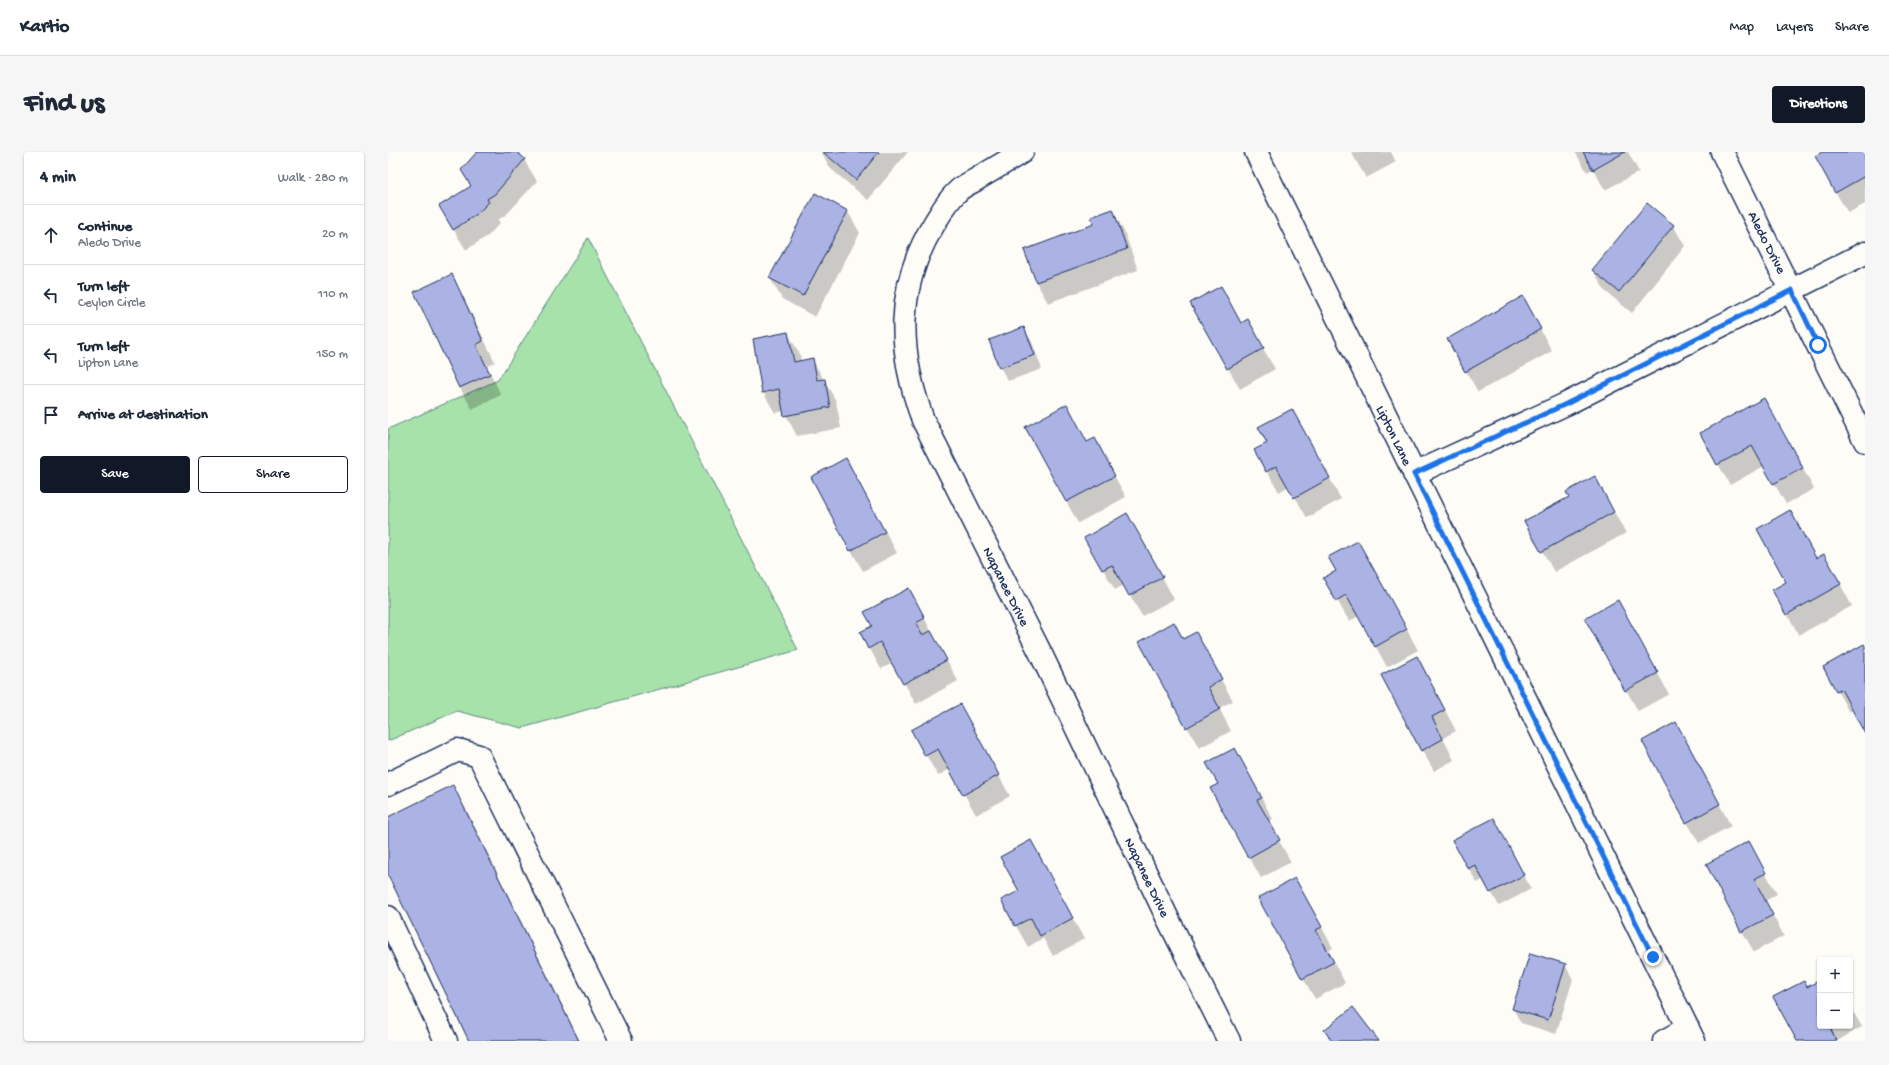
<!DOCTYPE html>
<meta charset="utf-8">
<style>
body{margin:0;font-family:"Gochi Hand",sans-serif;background:#f6f6f7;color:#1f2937}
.controls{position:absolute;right:12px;bottom:12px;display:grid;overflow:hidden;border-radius:4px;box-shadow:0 1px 3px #0004}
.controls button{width:36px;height:36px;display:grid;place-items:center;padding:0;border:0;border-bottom:1px solid #e0e1e3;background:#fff;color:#1f2937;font:20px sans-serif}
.stop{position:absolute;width:12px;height:12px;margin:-9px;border:3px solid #1a73e8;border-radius:50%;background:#fff}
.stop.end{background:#1a73e8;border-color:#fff;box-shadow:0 1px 4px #0008}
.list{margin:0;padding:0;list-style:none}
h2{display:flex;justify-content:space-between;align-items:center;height:52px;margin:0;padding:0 16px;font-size:17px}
h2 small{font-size:13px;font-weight:400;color:#747a83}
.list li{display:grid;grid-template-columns:26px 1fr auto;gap:12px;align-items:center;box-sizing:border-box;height:60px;padding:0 16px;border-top:1px solid #e0e1e3}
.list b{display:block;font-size:15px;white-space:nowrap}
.list p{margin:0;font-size:13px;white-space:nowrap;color:#747a83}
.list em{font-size:13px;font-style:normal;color:#747a83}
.actions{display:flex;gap:8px;padding:12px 16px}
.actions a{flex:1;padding:9px 0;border:1px solid #111827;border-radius:4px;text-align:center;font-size:14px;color:#111827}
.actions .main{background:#111827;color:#fff}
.icon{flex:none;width:22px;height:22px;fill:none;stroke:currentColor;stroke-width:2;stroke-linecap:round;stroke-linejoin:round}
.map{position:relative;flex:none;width:1477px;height:889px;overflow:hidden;border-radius:4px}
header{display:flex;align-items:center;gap:24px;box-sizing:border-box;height:56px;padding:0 20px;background:#fff;border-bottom:1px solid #e0e1e3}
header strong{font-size:19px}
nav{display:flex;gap:22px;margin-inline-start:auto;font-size:14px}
.intro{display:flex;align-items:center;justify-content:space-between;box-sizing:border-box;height:96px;padding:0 24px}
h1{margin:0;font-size:28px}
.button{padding:10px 18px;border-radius:4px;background:#111827;color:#fff;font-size:14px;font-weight:700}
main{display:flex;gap:24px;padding:0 24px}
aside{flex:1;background:#fff;border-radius:4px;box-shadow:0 1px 3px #0004}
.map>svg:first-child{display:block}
.green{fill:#a6e2a9;stroke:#608884}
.shadow{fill:#0003}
.building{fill:#abb3e4;stroke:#1b2f5e}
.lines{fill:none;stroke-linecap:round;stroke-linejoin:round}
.minor-casing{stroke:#1b2f5e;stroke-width:25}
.minor{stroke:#fdfcf7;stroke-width:22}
.route{stroke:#1a73e8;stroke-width:5}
.labels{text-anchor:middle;stroke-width:3;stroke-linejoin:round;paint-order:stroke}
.street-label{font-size:14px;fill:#1b2f5e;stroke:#fdfcf7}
</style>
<header>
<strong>Kartio</strong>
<nav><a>Map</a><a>Layers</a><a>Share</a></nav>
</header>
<div class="intro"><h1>Find us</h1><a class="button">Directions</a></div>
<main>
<aside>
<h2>4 min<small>Walk · 280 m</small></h2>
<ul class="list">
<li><svg class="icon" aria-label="ahead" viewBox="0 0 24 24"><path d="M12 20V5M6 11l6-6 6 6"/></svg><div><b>Continue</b><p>Aledo Drive</p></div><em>20 m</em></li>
<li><svg class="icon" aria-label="left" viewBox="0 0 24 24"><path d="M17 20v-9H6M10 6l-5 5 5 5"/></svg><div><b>Turn left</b><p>Ceylon Circle</p></div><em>110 m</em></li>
<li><svg class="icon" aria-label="left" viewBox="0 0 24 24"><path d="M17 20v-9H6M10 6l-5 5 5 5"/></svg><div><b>Turn left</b><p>Lipton Lane</p></div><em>150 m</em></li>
<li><svg class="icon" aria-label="arrive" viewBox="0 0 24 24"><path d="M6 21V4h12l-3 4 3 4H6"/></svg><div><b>Arrive at destination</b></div></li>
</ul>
<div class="actions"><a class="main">Save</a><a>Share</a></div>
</aside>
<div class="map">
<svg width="1477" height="889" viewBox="0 0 1477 889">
<rect width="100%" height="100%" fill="#fdfcf7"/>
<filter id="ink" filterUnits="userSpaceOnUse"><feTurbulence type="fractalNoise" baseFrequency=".025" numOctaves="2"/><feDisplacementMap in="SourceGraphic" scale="8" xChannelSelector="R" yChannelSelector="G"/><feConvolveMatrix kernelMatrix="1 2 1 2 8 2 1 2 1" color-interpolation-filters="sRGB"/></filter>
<g filter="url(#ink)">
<path class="green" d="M200,86l210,412 -276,78 -65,-17 -69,30v-312l110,-49z"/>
<path class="shadow" d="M91,0h36l9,8 13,21 -30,33 -9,6 2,3 -11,12 -23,15 -14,-23 20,-40z
M433,0h87l-40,48 -37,-31z
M963,0h40l5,10 -30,16z
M1187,0h53l11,20 -34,18 -12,-21 -6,3z
M1436,0h41v52l-17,9 -12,-20z
M427,42l33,18 12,21 -45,84 -33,-18 -12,-21z
M724,58l12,21 14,39 -90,33 -12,-21z
M1285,73l12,21 -53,67 -27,-22 -12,-21z
M63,124l12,20 32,66 -8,4 14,29 -29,14 -12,-21 -45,-95z
M1146,166l18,33 -74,41 -12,-21z
M859,169l28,48 -35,20 -12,-21 13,-44z
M636,176l8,14 10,27 -34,12 -8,-14z
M400,182l12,20 1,7 11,-2 24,42 5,27 -44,8 -13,-25 -9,2 -12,-21z
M1388,268l38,69 -28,15 -22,-38 -34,19 -12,-21z
M638,276l62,15 18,18 20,36 -48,26z
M916,279l37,68 -34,19 -18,-32 -10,6 -12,-21z
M458,307l51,94 -34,18 -12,-21z
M1182,346h36l20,35 -72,39 -28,-51z
M751,383l35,64 -32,17 -18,-31 -9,5 -30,-52z
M1428,407l20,17 16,30 -53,29 -25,-44 14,-8z
M982,411l48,87 -31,17 -28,-51 -10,5 -24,-42z
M532,458l38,71 -42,23 -23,-41 -12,6 -20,-36z
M1198,467l44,3 39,72 -31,17z
M795,488l24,14 26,47 -14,7 12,23 -32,17 -59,-106z
M1477,496v84l-12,-23 -4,3 -25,-45z
M1040,526l28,53 -13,7 11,22 -20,11 -12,-21z
M583,574l39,70 -34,19 -26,-46 -12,7 -12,-21z
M1299,592l44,82 -32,17 -12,-21z
M858,618l27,49 -5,2 23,41 -30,16 -12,-21z
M65,634l15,27 112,228h-110l-82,-169v-54z
M1114,682l29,55 -32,17 -15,-27 -7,4 -8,-14z
M1361,691l28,51 -12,7 19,35 -30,16 -12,-21z
M654,710l42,77 -31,17 -10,-18 -15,9 -26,-46 18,-10z
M919,748l26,48 -5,3 17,32 -30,16 -12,-21z
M1177,813l8,14 -17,55 -35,-11 -8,-14z
M1432,830v44h30v-20l12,21 -25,14h-39l9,-53z"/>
<path class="building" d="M89,0h40l8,7 -30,35 -8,5 2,3 -12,12 -24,16 -14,-24 32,-20 -10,-16z
M435,0h56l-23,28z
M1195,0h42l-32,18z
M1434,0h43v24l-30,17 -20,-37z
M427,41l33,18 -45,85 -34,-18z
M1259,51l27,22 -55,67 -27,-22z
M725,57l14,40 -91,33 -12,-32 70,-26 -3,-7z
M64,122l31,67 -7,4 14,29 -31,14 -45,-96z
M833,134l20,37 7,-4 16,29 -37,21 -37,-66z
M1135,144l18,33 -76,43 -18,-33z
M636,175l11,28 -36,13 -10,-28z
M400,180l6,30 19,-4 4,22 8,-1 5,28 -46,9 -5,-27 -17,4 -9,-54z
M1376,246l39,70 -30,16 -21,-38 -35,19 -17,-32z
M679,252l20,38 8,-4 20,38 -49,26 -41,-75z
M904,257l38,69 -36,20 -18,-32 -10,6 -12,-22 13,-7 -9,-16z
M458,306l39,74 -35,19 -39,-74z
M1207,324l19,36 -73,40 -17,-31 45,-24 -3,-5z
M1402,358l26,48 8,-4 17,30 -55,31 -14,-25 14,-8 -29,-53z
M739,361l36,64 -34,19 -17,-31 -10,5 -18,-32z
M970,389l49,88 -32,18 -29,-52 -10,6 -13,-23 13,-7 -8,-14z
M521,436l16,30 -9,5 6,12 9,-4 16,29 -44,24 -23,-42 -12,7 -8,-17 12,-6 -8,-14z
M1230,448l40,73 -33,18 -40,-72z
M786,470l9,17 13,-7 26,47 -14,8 12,22 -34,19 -47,-86z
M1476,492l1,2v88l-24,-45 -5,2 -13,-24z
M1029,504l28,54 -13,7 11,22 -22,12 -40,-76z
M572,552l39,71 -36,20 -25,-46 -13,7 -14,-26z
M1288,570l44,82 -34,19 -44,-82z
M847,596l27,50 -5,2 23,40 -32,18 -38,-70 8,-4 -12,-21z
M65,633l126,256h-110l-81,-166v-58z
M1106,666l30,57 -34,18 -15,-28 -7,4 -16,-29z
M643,688l42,78 -33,18 -9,-18 -16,8 -14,-26 18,-9 -19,-34z
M1361,689l17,32 -12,6 19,36 -32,17 -35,-68z
M907,726l27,49 -6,3 18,32 -32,17 -44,-81z
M1142,801l36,11 -18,56 -36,-11z
M1432,828v46h9l8,15h-40l-24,-44 31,-16 3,6z
M965,855l26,34h-47l-8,-11z"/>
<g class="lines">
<defs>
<path id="minor" d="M634,0c-15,9 -30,18 -45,27 -6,4 -15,7 -20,13 -10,9 -16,21 -23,32 -39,64 -36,128 -11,196l117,232 127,265 62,124
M868,0l438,889
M1334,0l143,289
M1026,322l152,-70 299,-151
M0,632l70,-34 21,6 142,285
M0,765l58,124
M1276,889l24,-13"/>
</defs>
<use href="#minor" class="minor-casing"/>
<use href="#minor" class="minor"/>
</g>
</g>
<g class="lines" filter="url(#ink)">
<path class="route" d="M1265,805l-239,-483 152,-70 226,-114 26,55"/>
</g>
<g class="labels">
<g class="street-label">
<text transform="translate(1380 90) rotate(63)" y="5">Aledo Drive</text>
<text transform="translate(1007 283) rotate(64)" y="5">Lipton Lane</text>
<text transform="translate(619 434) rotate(63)" y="5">Napanee Drive</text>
<text transform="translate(760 725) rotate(64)" y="5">Napanee Drive</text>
</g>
</g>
</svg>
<div class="controls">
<button>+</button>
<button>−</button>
</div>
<div class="stop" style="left:1430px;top:193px"></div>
<div class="stop end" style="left:1265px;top:805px"></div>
</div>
</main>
